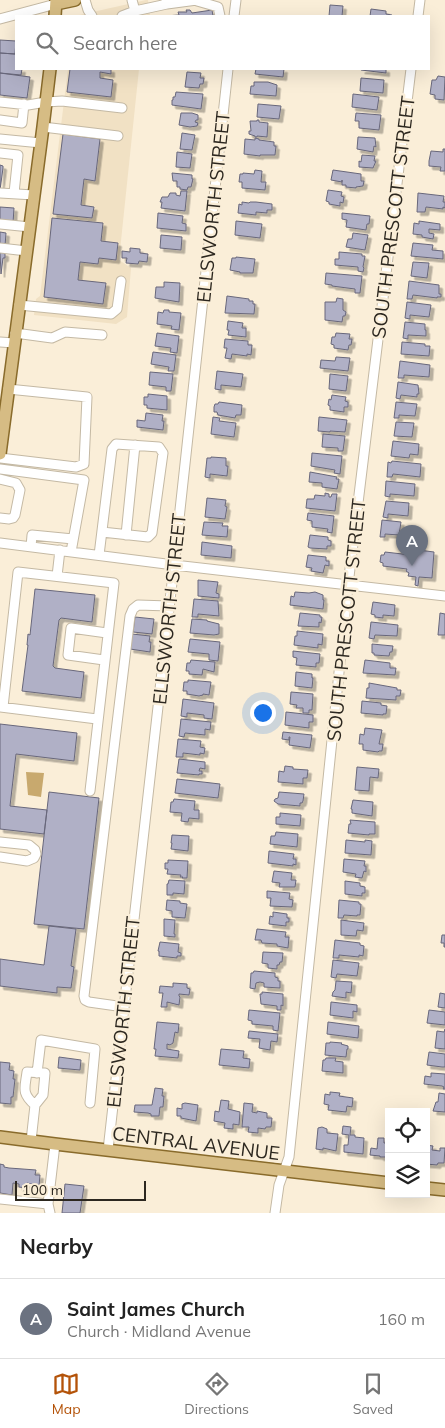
<!DOCTYPE html>
<meta charset="utf-8">
<style>
body{margin:0;font-family:Mulish,sans-serif;background:#f6f6f6;color:#222}
.controls{position:absolute;right:15px;bottom:15px;display:grid;overflow:hidden;border-radius:0px;box-shadow:0 5px 20px #0002}
.controls button{width:45px;height:45px;display:grid;place-items:center;padding:0;border:0;border-bottom:1px solid #e0e0e0;background:#fff;color:#222;font:25px sans-serif}
.scale{position:absolute;left:15px;bottom:12px;width:131px;box-sizing:border-box;padding-left:5px;border:2px solid #2c271f;border-top:0;font-size:14px;line-height:18px;white-space:nowrap;color:#2c271f;-webkit-text-stroke:4px #faeed8;paint-order:stroke}
.you{position:absolute;left:262px;top:712px;width:18px;height:18px;margin:-12px;border:4px solid #fff;border-radius:50%;background:#1a73e8;box-shadow:0 0 0 8px #1a73e833}
.badge{display:grid;place-items:center;width:32px;height:32px;border-radius:50%;background:#b45309;color:#fff;font-size:16px;font-weight:700}
.pin{position:absolute;translate:-50% -41px;filter:drop-shadow(0 1px 2px #0008)}
.pin::after{content:'';position:absolute;top:26px;width:18px;height:15px;background:inherit;clip-path:polygon(0 0,100% 0,50% 100%)}
.list{margin:0;padding:0;list-style:none}
h2{display:flex;justify-content:space-between;align-items:center;height:65px;margin:0;padding:0 20px;font-size:21px}
h2 small{font-size:16px;font-weight:400;color:#767676}
.list li{display:grid;grid-template-columns:32px 1fr auto;gap:15px;align-items:center;box-sizing:border-box;height:80px;padding:0 20px;border-top:1px solid #e0e0e0}
.list b{display:block;font-size:19px;white-space:nowrap}
.list p{margin:0;font-size:16px;white-space:nowrap;color:#767676}
.list em{font-size:16px;font-style:normal;color:#767676}
.icon{flex:none;width:28px;height:28px;fill:none;stroke:currentColor;stroke-width:2;stroke-linecap:round;stroke-linejoin:round}
.map{position:relative;flex:none;width:445px;height:1213px;overflow:hidden}
.search{position:absolute;background:#fff;box-shadow:0 5px 20px #0002;left:15px;right:15px;top:15px;height:55px;display:flex;align-items:center;gap:12px;box-sizing:border-box;padding:0 18px;border-radius:0px;color:#767676;font-size:19px}
.sheet{height:145px;background:#fff}
nav{display:flex;justify-content:space-around;align-items:center;box-sizing:border-box;height:70px;border-top:1px solid #e0e0e0;background:#fff;font-size:14px;color:#767676}
nav a{display:grid;justify-items:center;gap:2px}
nav .on{color:#b45309}
.map>svg:first-child{display:block}
.built{fill:#f1e1c4}
.water{fill:#c8a96e}
.building{fill:#b0b0c6;stroke:#68677b;filter:url(#shadow)}
.lines{fill:none;stroke-linecap:round;stroke-linejoin:round}
.minor-casing{stroke:#c4b9a4;stroke-width:11}
.major-casing{stroke:#896b2b;stroke-width:14}
.minor{stroke:#fff;stroke-width:9}
.major{stroke:#d6bc84;stroke-width:11}
.labels{text-anchor:middle;stroke-width:5;stroke-linejoin:round;paint-order:stroke}
.street-label{font-size:19px;fill:#2c271f;stroke:#faeed8}
</style>
<div class="map">
<svg width="445" height="1213" viewBox="0 0 445 1213">
<defs>
<filter id="shadow"><feDropShadow dx="3.5" dy="3.5" stdDeviation="0" flood-color="#0004"/></filter>
</defs>
<rect width="100%" height="100%" fill="#faeed8"/>
<path class="built" d="M146,0h2l2,16h-75z
M68,69h71l-20,191 12,8 -4,49 -11,7 -82,-9 2,-16 4,-3z"/>
<path class="water" d="M26,772l18,1 -3,24 -13,-2z"/>
<path class="building" d="M330,5l13,1 -1,10h-13z
M371,9l15,2v3l6,1v1h-22z
M186,10h4l2,3 20,-3 1,6h-48l14,-1 -1,-3h9z
M0,40l16,1 -1,13 -15,-1z
M0,53l15,1 1,-1v16h6l-1,6 -21,-2z
M70,69h41v5l-11,-2v6l13,2 -2,17 -44,-5z
M256,69h28l-1,8 -28,-3z
M362,69h24v4l-25,-3z
M187,72l14,1 -1,5h4l-1,6h-3l-1,4 -14,-1z
M0,73l30,4 -3,21 -27,-3z
M438,76l7,1 -1,23 -9,-1v-4l-5,-1 2,-14h4z
M361,78l23,2 -1,13 -23,-2z
M254,82h14l9,3 -1,11 -26,-2 1,-8h3z
M176,92l27,2 -2,15 -29,-4v-5h1v-3h2z
M353,94l26,3 -2,13 -25,-3z
M258,104l23,2 -2,13 -22,-2z
M181,113h11l6,2v5h-2l-1,2 3,1 -1,3 -7,1 -11,-2z
M356,113l25,2 -2,15 -20,-2v-7h-4z
M257,120h2v2l9,1 -1,14 -10,-1v1h-2v-1l-6,-2v-3h2l-1,-10h7z
M182,133l13,2 -3,15 -12,-1z
M63,134l37,5 -5,42 -11,-2 -3,26 13,2 -2,11 -39,-4z
M358,137l17,1 1,9 -2,-1 -1,6 -16,-3z
M255,138l4,1v1l15,2v4h2l-1,9h-15v1l-16,-2 1,-15 10,1z
M443,149h2v22h-5l1,-4 -12,-1v-5l2,-10 12,1z
M177,152l15,2 -2,14 -14,-1z
M362,155l13,1 -1,5h2l-3,7 -14,-1v-6l2,1z
M0,165l3,1v2l-3,22z
M255,170l7,1 -1,11h5l-1,8 -23,-2v-6h-3l1,-8h3v-1l11,1z
M333,170l28,4v7h3l-1,5 -7,1v1l-10,-1v-2h-4v-5v2l-11,-2z
M172,173l20,2v4h1l-2,8h-3l-1,3 -7,-1v-2h-3v-6h-4z
M328,190l14,2 -1,4 3,1 -1,6 -3,-1v4l-11,-2v-2l-3,-1z
M181,191h6l-2,20 -24,-3 1,-6h-2l2,-5h6l2,-4h6v2l4,1z
M418,193l26,3 -1,6h2v6l-2,-1v2l-17,-2 -1,5h-8z
M242,202l7,1 1,-1h6l16,2v6h-5v3l-11,-1v3l-18,-2 1,-9 3,1z
M0,207l14,1 -1,15 -13,-1z
M158,213l25,3 -1,7 4,1v7l-29,-3z
M342,213l28,3 -1,8h-2l-1,6 -20,-3 1,-7 -5,-1z
M52,218l51,5 -2,18 17,2 -2,17 -17,-2 -1,6 -18,-2 -2,18 28,3 -3,21 -59,-7z
M236,221l26,3 -2,14 -25,-3z
M419,221l21,3v6l-11,-1v4l5,1 -1,5 -11,-2v-2l-9,-1 1,-11 5,1z
M0,232l6,1 -1,13 -5,-1z
M353,233l15,2 -3,15 -19,-3 2,-8h4z
M161,235l21,2 -1,13 -21,-2z
M413,243l20,2 -1,5 11,1v8l-32,-3z
M130,248l10,1v4l8,1 -1,8 -8,-1 -1,3 -12,-1 1,-5h-5v-7l8,1z
M0,252l5,1v5h-2l-2,16z
M339,252l23,2v2h3l-2,11 1,1 -1,4 -5,-1v-4l-23,-2v-6h4z
M236,257l19,2 -2,14h-13v-1l-10,-2 2,-12h4z
M413,262l16,1 -2,15 -16,-2z
M326,273l36,3 -2,17h-5v-4l-23,-3v-1l-7,-1z
M409,281l30,4v9h2v3h-4v1l-24,-3 -1,4h-5z
M164,282l16,1 -1,19 -24,-4 1,-11h8z
M227,296l22,3v2h4v3h2l-1,10 -29,-1z
M337,298l6,1v11l3,2 -1,4h-2l-1,6 -17,-2v-18h11z
M407,302l24,3 -2,12 -19,-2v4l-5,-1z
M164,310h5v2l12,1 -2,17 -8,-1 1,-3 -15,-2 1,-12 5,1z
M228,321l15,2 -1,5h4v9l-18,-2 1,-5h-2z
M405,322l20,2v6h1v6l-18,-1v4l-5,-1z
M157,333l22,3 -2,17 -7,-1 1,-4 -16,-2z
M336,333l14,1 -1,5h3l-1,6h-2l-1,5 -14,-2v-3l-3,-1 1,-7h3z
M225,339l23,2v4h4l-1,10 -4,-1v2l-15,-2 -1,5 -6,-1 2,-10h-3z
M402,342l23,2v2h5l-1,10 -28,-2z
M153,352l23,3 -2,16h-6l1,-4 -18,-3z
M336,357l14,1 -2,13 -28,-3 1,-8 14,1z
M400,361l30,4 -1,12 -25,-2v3h-6z
M217,371l26,3 -2,13 -20,-2v5l-6,-1z
M150,372l23,2 -2,17h-5v-4l-17,-2z
M330,374l18,2 -2,15 -17,-2z
M398,382l20,3 1,9h-2v3l-16,-2 -1,4 -4,-1z
M148,394l19,2v14l-20,-2v-3h-3v-8h4z
M332,395l14,2 -1,4 3,1v5h-4v5l-14,-2v-4l-2,-1 1,-6 2,1z
M219,402l23,3 -1,10h-5l-1,3 -17,-3 -1,-3h-3v-5l1,-3h3z
M396,402l21,2 -2,12 -16,-1v3h-5z
M146,413l17,2 -1,6h2l-1,9 -26,-3v-7l8,1z
M213,417l7,1 -1,3 17,2 -2,14 -23,-3z
M319,417l28,3 -2,12 -15,-1v1l-12,-1z
M396,422l18,1 -2,14 -18,-1z
M323,434l22,2 -2,15h-5v-3l-16,-1z
M393,441l26,3 -1,11 -8,-1 -1,4 -18,-2z
M312,453l30,3 -2,18 -6,-1 1,-3 -24,-4z
M211,457l15,1v8h2l-1,10 -17,-2v4l-5,-1 2,-19h4z
M392,461l29,3 -1,13 -27,-3 -1,3h-5l1,-15 3,1z
M310,472l27,5 -1,2h3l-2,10 -15,-2v-4l-13,-1z
M386,481l29,3 -1,12 -24,-2v3l-5,-1z
M325,493l4,1v3h2l1,-3h5l-2,17 -29,-3 1,-9h7l1,-4 10,1z
M207,498l19,2 -1,6 2,1 -2,12 -20,-2z
M386,501l23,2 -1,13 -20,-2v4l-5,-1z
M308,513l26,3 -2,17 -5,-1 1,-3 -16,-2v-6l-5,-1z
M382,520l19,2 -2,13 -14,-1v3h-5z
M204,522l19,1 -1,3h6l-1,11 -25,-2z
M310,535l18,2v3l3,1v5h-4v3l-17,-1 -2,-1z
M202,542l30,4 -1,12 -30,-3z
M411,549l23,3 -2,26 -13,-1 -1,9 -3,-1 1,-8 -8,-1 1,-3 -3,-2 1,-2 -24,-3v-3l-3,-1 1,-7h3l1,-3 26,3z
M308,555l18,2v4h3v5l-4,-1 -2,8 -12,-2 1,-3 -6,-1z
M198,580l20,2 -2,11 3,1v4l-21,-2z
M35,589l60,6 -3,27 -31,-4 -2,2 -6,46 2,2 29,4 -3,26 -59,-7 6,-46h-1l1,-11 2,1z
M295,592l14,1 6,-1 8,3v5h1l-1,9 -33,-4 1,-9 3,1z
M194,599l24,2 1,15 -21,-2v3h-6z
M373,602l22,3 -1,11 -11,-1v3l-8,-1v-2l-4,-1z
M300,613l20,2v2h2l-1,6 -2,-1v5l-21,-1z
M440,613l5,1v21h-7z
M135,617l19,2 -2,15 -19,-2z
M192,619l15,1v1l12,3v10l-5,1 -24,-2z
M371,622l27,3 -1,11 -22,-1 -1,4 -5,-1z
M297,631l26,3 -1,11 -4,-1v4l-24,-3 1,-9h2z
M132,634l18,2 -1,6h2l-1,10 -20,-3z
M190,639l30,3 -2,19 -9,-1v-6l-21,-2z
M372,644l21,2 -1,6h-2l-1,4 -15,-1v-2h-2z
M293,651l27,3 -1,9h-3v4l-20,-2 1,-7 -4,-1z
M191,660l24,2 -1,10 -11,-3 -1,6 -13,-1v-3h-3l1,-8h3z
M365,660l25,3v5h6l-1,7 -32,-2z
M296,672l16,2v4h1l-1,10 -17,-2z
M188,680l23,2 -2,13 -6,-1v1l-4,1 -12,-2v-3h-4l1,-9h4z
M369,683l28,5v2h4l-1,6h-4v4l-30,-2 1,-10h2z
M291,692l22,2 -1,16h-3v3h-6v-5h-7l1,-3 -7,-1z
M183,699l31,4 -2,16 -8,-1v-3l-17,-2v4l-6,-1z
M362,701l19,2v2l6,1 -1,8h-3v1l-22,-2z
M286,712l27,3v7h-4v6l-24,-3z
M181,719l30,3 -1,8 -5,-1v6l-20,-2 -1,4 -5,-1z
M0,724l77,9 -3,28 -58,-7 -6,52 37,4 -3,24 -44,-5z
M365,728l17,2 -3,14h4l-1,7h-3l-1,1 -15,-2v-6h-4l1,-10 4,1z
M283,732l29,3 -2,13 -21,-3 1,-8h-1v3l-7,-1z
M178,739l23,2 -1,6 5,1 -1,6 -4,-1v2l-17,-2v4h-7z
M179,759l26,3v7l-5,-1 -1,3h3v3h-3v1l-22,-2z
M285,766l8,1v2l15,1 -1,8h-4v6l-25,-2 1,-11 5,1z
M357,767l22,2 -1,9 -8,-1 -1,14 -14,-1z
M177,779l43,5 -2,14 -43,-5z
M49,792l50,6 -15,131 -50,-5z
M279,792l25,2 -1,7 -1,2h-2v3l-22,-2 -4,-3 1,-2 3,-1z
M174,799l21,2 -1,9h5v9l-10,-1 -1,4 -7,-1 1,-8 -12,-1 1,-10h2z
M353,800l20,2 -1,14 -20,-3v-4h-1z
M280,813l21,2 -1,11 -24,-2v-7h4z
M350,820l25,2v12h-6v1l-21,-2 1,-9h2z
M276,832l22,2 -1,13 -27,-3 1,-8h4z
M172,835l17,1 -1,15 -17,-2 1,-6h-1z
M346,840l19,2v-2l7,1 -1,14 -26,-2z
M269,851l25,3 -1,5h3v6l-3,-1v2l-25,-3z
M344,859l21,2 -1,5h2v6l-2,-1 -2,7 -7,-1 1,-3 -13,-2z
M168,860l20,1 -1,17h-5l1,-1h-3l1,-2 -14,-1 1,-5h-3v-6h3z
M274,871l18,2 -1,7h5l-1,7h-16l1,-4 -8,-1z
M169,880l16,1 -1,13 -11,-1v2h-6v-11h1z
M345,881l15,2v3l5,1v6h-3v3l-17,-2z
M267,891l23,2 -1,6 4,1 -1,7 -22,-1 1,-8h-4z
M167,900l13,1v2l7,1 -2,14 -13,-1v-6l-6,-1z
M339,900l20,2v2h2l-1,11h-3v1l-13,-1 -1,3h-5z
M273,912l14,2v4h2v4h-3v4l-17,-2 1,-8 3,1z
M164,919l11,1 -1,14h1v3l-11,-1z
M341,920l23,3 -1,8 -6,-1 -1,6 -15,-1z
M49,926l27,3 -5,37 3,1 -3,21 -14,-1v6l-57,-7v-27l44,6z
M257,929l29,3 -1,5h4l-1,11 -11,-2v-2l-15,-1 -1,-3h-6z
M442,935h3v12h-1v-4h-3z
M335,940l25,3v2l4,1 -1,10 -4,-1v2l-20,-2v3h-6z
M160,942l19,2 -1,8 3,1v3h-4v2l-18,-2v-5h-1z
M263,952l20,1 -1,9h-2l-1,3h-2v4l-9,-1v-4l-6,-1z
M333,960l26,3 -2,13 -20,-2 -1,4 -5,-1z
M254,971l21,2v4l3,1v3h2v7l-16,-1v-4l-4,-1 -4,1 -1,6 -5,-1 1,-15h2z
M336,981l16,1 -1,11 -5,-1v6l-14,-2 1,-4 2,-2z
M173,983l14,1v4l3,1 -1,6 -10,-1v2l1,1 -1,8 -12,-3v5h-6l2,-14h-4l1,-7 13,1z
M262,992l21,2v12l-2,-1v5h-4v-4l-16,-2 -1,-10h2z
M440,993l5,1v14l-7,-1z
M331,1002l26,3v7l-4,-1v7l-23,-3z
M249,1010l31,3 -2,18 -5,-1v-4l-21,-2v-3l-4,-1z
M429,1010l16,2v13l-18,-2z
M157,1022l22,2 -1,9 -3,-1 -2,11 -3,2 -3,-1v5l12,2 -1,7 -23,-2 1,-7h-2z
M328,1022l31,4 -1,12 -31,-4z
M445,1029v20l-10,-1 2,-17 7,1z
M249,1031l29,3 -1,8 -6,-1 -1,9 -11,-2 1,-9 -12,-1z
M330,1042l12,1 -1,1 7,2v3h-1l-1,8 -21,-2 1,-12h4z
M221,1049l23,2 -1,7 7,1 -1,9 -30,-3z
M429,1052l16,2v13h-3l-15,-2z
M59,1057l22,3 -1,10 -22,-2z
M326,1058h10l-1,3 8,1v11l-21,-2 1,-11h2z
M0,1062l10,1 -1,7 5,1 -1,8h2l-2,18h-2v7l-11,-1z
M431,1073l14,1v15h-2l1,-2 -2,-1 -18,-2 1,-8 6,1z
M155,1088l8,1 -1,7h2l-1,11h-3l-1,9h-8v-2l-3,-1 -14,-1 1,-7h17z
M330,1092l10,1 -1,3 14,2 -1,9 -5,-1 -1,6 -18,-2 1,-5 -5,-1 1,-10 5,1z
M439,1093l6,1v18l-12,-1 3,-9h2z
M221,1100l8,1 -1,8 12,3 -1,13 -6,-1v5l-9,-1 1,-5 -11,-2 1,-10 4,1z
M185,1103l13,2 -2,16 -15,-3v-2h-4v-8l5,1v-5z
M244,1103l9,1 -1,8 5,1v-2l10,2v5h5l-1,9h-5l-1,2 -7,-1v5l-10,-1 1,-5h-7z
M343,1126l8,1 -1,8h5v2l9,1 -1,16 -19,-2v-7h4l1,-10 -7,-1z
M322,1127l5,2v4l11,1 -2,17 -13,-3v2l-7,-1 2,-21z
M378,1138h6v5h5v14h-9v-1l-10,-1 1,-7 6,1z
M426,1145l7,1 -1,4 8,1v-3h5l-1,15h-6l-1,2 -11,-1z
M0,1164l4,1v2l5,1 27,2 -1,5h5l-1,11 -12,-3 -1,5 -7,-1v-3l-6,-1 -1,12 -12,-2z
M65,1184l19,2 -4,27h-18z"/>
<g class="lines">
<defs>
<path id="minor" d="M85,0l3,10 4,6
M132,0l3,11
M166,0l1,4 30,-4
M197,1l21,6 2,9
M122,16l13,-5 32,-7
M234,16l2,-16
M418,16l2,-16
M0,19l56,-15
M0,102l28,3 18,-3 16,-1 60,7
M0,120l22,3 2,-19
M43,127l75,9
M0,139l41,4
M0,153l18,2 -4,38
M0,193l34,2
M0,224l30,3
M0,248l27,3
M19,305l92,9 6,-5 4,-28
M15,333l37,5 13,-6 37,3
M0,342l14,1
M0,458l76,9 8,-3 3,-67 -79,-8
M0,469l84,11 -13,72
M0,479l16,4 4,7 -5,25 -2,3 -4,1 -9,-1
M126,535l9,-90
M0,543l174,22 271,31
M31,547l1,-12 41,4
M99,555l1,-8 12,-98 4,-5 43,3 4,6 -11,80 -4,4 -46,-5
M57,576l3,-26
M104,660l-36,-5 3,-27 36,5
M0,707l97,12
M3,707l15,-135 96,11 -24,208
M0,842l29,3 6,5 1,4 -2,4 -7,3 -27,-4
M124,1007l-35,-5 -4,-2 -1,-4 46,-380 3,-7 5,-4 31,1
M37,1073l4,-33 54,9 -5,54
M31,1141l4,-36c-14,-12 -10,-17 -8,-33l18,1 -2,22 -8,10
M108,1150l66,-585 54,-496
M0,1199l48,5
M50,1213l-2,-9 7,-60
M275,1213l4,-28 10,-28 59,-572 63,-516"/>
<path id="major" d="M56,4l19,-4
M55,16l1,-16
M0,454l43,-327 7,-58
M0,1137l55,7 334,39
M426,1188l19,2"/>
</defs>
<use href="#minor" class="minor-casing"/>
<use href="#major" class="major-casing"/>
<use href="#minor" class="minor"/>
<use href="#major" class="major"/>
</g>
<g class="labels">
<g class="street-label">
<text transform="translate(213 207) rotate(-84)" y="7">ELLSWORTH STREET</text>
<text transform="translate(393 217) rotate(-83)" y="7">SOUTH PRESCOTT STREET</text>
<text transform="translate(169 609) rotate(-84)" y="7">ELLSWORTH STREET</text>
<text transform="translate(346 620) rotate(-84)" y="7">SOUTH PRESCOTT STREET</text>
<text transform="translate(123 1012) rotate(-84)" y="7">ELLSWORTH STREET</text>
<text transform="translate(196 1143) rotate(7)" y="7">CENTRAL AVENUE</text>
</g>
</g>
</svg>
<div class="controls">
<button><svg class="icon" aria-label="locate" viewBox="0 0 24 24"><circle cx="12" cy="12" r="6"/><path d="M12 2v4M12 18v4M2 12h4M18 12h4"/></svg></button>
<button><svg class="icon" aria-label="layers" viewBox="0 0 24 24"><path d="M12 4l9 5-9 5-9-5zM3 14l9 5 9-5"/></svg></button>
</div>
<div class="scale">100 m</div>
<div class="you"></div>
<div class="pin badge" style="left:412px;top:566px;background:#6b7280">A</div>
<div class="search"><svg class="icon" aria-label="search" viewBox="0 0 24 24"><circle cx="10" cy="10" r="6"/><path d="M15 15l6 6"/></svg>Search here</div>
</div>
<section class="sheet">
<h2>Nearby<small></small></h2>
<ul class="list">
<li><span class="badge" style="background:#6b7280">A</span><div><b>Saint James Church</b><p>Church · Midland Avenue</p></div><em>160 m</em></li>
</ul>
</section>
<nav>
<a class="on"><svg class="icon" aria-label="map" viewBox="0 0 24 24"><path d="M3 6l6-2 6 2 6-2v14l-6 2-6-2-6 2zM9 4v14M15 6v14"/></svg>Map</a>
<a><svg class="icon" aria-label="directions" viewBox="0 0 24 24"><path d="M12 3l9 9-9 9-9-9zM9 14v-3h6M13 9l2 2-2 2"/></svg>Directions</a>
<a><svg class="icon" aria-label="saved" viewBox="0 0 24 24"><path d="M7 4h10v16l-5-4-5 4z"/></svg>Saved</a>
</nav>
